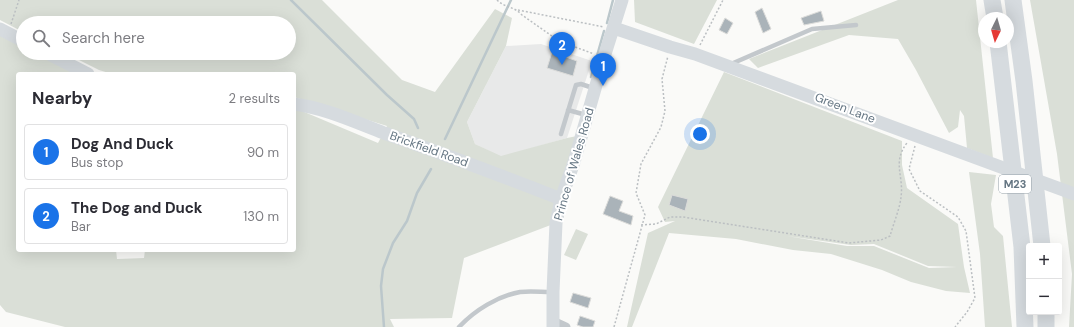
<!DOCTYPE html>
<meta charset="utf-8">
<style>
body{margin:0;font-family:"DM Sans",sans-serif;background:#f7f7f7;color:#2b2b33}
.controls{position:absolute;right:12px;bottom:12px;display:grid;overflow:hidden;border-radius:4px;box-shadow:0 4px 16px #0002}
.controls button{width:36px;height:36px;display:grid;place-items:center;padding:0;border:0;border-bottom:1px solid #e1e1e2;background:#fff;color:#2b2b33;font:20px sans-serif}
.compass{position:absolute;left:978px;top:12px;width:36px;height:36px;border-radius:50%;background:#fff;box-shadow:0 4px 16px #0002;rotate:185deg}
.you{position:absolute;left:700px;top:134px;width:14px;height:14px;margin:-10px;border:3px solid #fff;border-radius:50%;background:#1a73e8;box-shadow:0 0 0 6px #1a73e833}
.badge{display:grid;place-items:center;width:26px;height:26px;border-radius:50%;background:#1a73e8;color:#fff;font-size:13px;font-weight:700}
.pin{position:absolute;translate:-50% -33px;filter:drop-shadow(0 1px 2px #0008)}
.pin::after{content:'';position:absolute;top:21px;width:14px;height:12px;background:inherit;clip-path:polygon(0 0,100% 0,50% 100%)}
.list{margin:0;padding:0;list-style:none}
h2{display:flex;justify-content:space-between;align-items:center;height:52px;margin:0;padding:0 16px;font-size:17px}
h2 small{font-size:13px;font-weight:400;color:#7c7c81}
.list li{display:grid;grid-template-columns:26px 1fr auto;gap:12px;align-items:center;box-sizing:border-box;height:56px;margin:0 8px 8px;padding:0 8px;border:1px solid #e1e1e2;border-radius:4px}
.list b{display:block;font-size:15px;white-space:nowrap}
.list p{margin:0;font-size:13px;white-space:nowrap;color:#7c7c81}
.list em{font-size:13px;font-style:normal;color:#7c7c81}
.icon{flex:none;width:22px;height:22px;fill:none;stroke:currentColor;stroke-width:2;stroke-linecap:round;stroke-linejoin:round}
.map{position:relative;flex:none;width:1074px;height:327px;overflow:hidden}
.search{position:absolute;background:#fff;box-shadow:0 4px 16px #0002;left:16px;top:16px;width:280px;height:44px;display:flex;align-items:center;gap:10px;box-sizing:border-box;padding:0 14px;border-radius:22px;color:#7c7c81;font-size:15px}
.panel{position:absolute;background:#fff;box-shadow:0 4px 16px #0002;left:16px;top:72px;width:280px;height:180px;border-radius:4px}
.map>svg:first-child{display:block}
.built{fill:#e8e9e9}
.green{fill:#dadfd7;fill-rule:evenodd}
.lines{fill:none;stroke-linecap:round;stroke-linejoin:round}
.stream{stroke:#bbc7cb;stroke-width:2.5}
.building{fill:#aab3b9;stroke:#dcdcda}
.path{stroke:#bbbfc2;stroke-width:1.5;stroke-dasharray:2 2;stroke-linecap:butt}
.lane{stroke:#c3c8cc;stroke-width:4.5}
.street{stroke:#c3c8cc;stroke-width:9}
.secondary{stroke:#d6dbdf;stroke-width:13}
.highway{stroke:#d6dbdf;stroke-width:17}
.labels{text-anchor:middle;stroke-width:4;stroke-linejoin:round;paint-order:stroke}
.shield{fill:#fff;stroke:#939fa8;stroke-width:1}
.shield-label{font-size:11px;font-weight:bold;fill:#657683}
.street-label{font-size:12px;fill:#657683;stroke:#fff}
</style>
<div class="map">
<svg width="1074" height="327" viewBox="0 0 1074 327">
<rect width="100%" height="100%" fill="#fafaf8"/>
<path class="built" d="M541,44l51,17 -25,77 -66,19 -26,-13 -8,-22 39,-76z"/>
<path class="green" d="M0,0h322l80,80 33,12 60,-83 17,9 -6,28 -39,76 8,22 26,12 66,-18 15,-3 -26,88 -92,35 -12,60 -62,1 4,8h-329l-59,-15 -6,-7v-276l23,12v12h24l41,21h-70v176h98l1,9 27,-1 1,-8h149v-146l8,7 76,32 9,-17 -93,-29v-23h-182l-13,-4 -34,-17h224v-30h-266v9l-23,-12z
M634,0h83l-23,44 -59,-22z
M898,0h78l17,158 -26,-10 -3,-32 -4,-6 -2,17 -9,6 -33,-63 -18,-31 -49,-4 -91,33 -9,-9z
M1030,0h44v327h-5l3,-53 -15,-120z
M724,72l178,69v24l5,23 51,36 6,43 6,26 -24,-2 -35,-9 -29,-12 -51,-16 -38,-4 -57,-11 -67,-6 -37,94h-5l21,-94 27,-12 -10,1 -7,-15zM787,236l64,9 23,-1 54,22 29,1 -28,1 -55,-22h-27z
M969,172l27,3 -5,29 3,23 9,9 9,91h-27l-5,-73z
M576,229l12,5 -12,26 -12,-5z"/>
<g class="lines">
<path class="stream" d="M291,0l96,95 27,24 4,9
M607,23l6,-23
M591,77l13,-46
M445,139l66,-139
M384,327l-3,-41 2,-17 10,-26 14,-22 10,-28 14,-24"/>
</g>
<path class="building" d="M762,8l9,21 -8,4 -8,-21z
M821,11l3,10 -20,4 -3,-7z
M725,18l8,5 -6,11 -8,-4z
M552,52l25,9 -4,15 -26,-8z
M672,195l16,4 -3,12 -16,-6z
M610,196l13,5 -4,10 14,5 -2,9 -28,-11z
M573,293l18,5 -3,10 -18,-6z
M580,316l15,5 -2,6h-10l-6,-2z"/>
<g class="lines">
<path class="path" d="M497,0c8,8 17,6 25,15l37,26 35,13
M518,10l86,17
M11,24l8,-24
M700,45l23,-45
M915,146l-6,23 11,22 38,26 8,14 9,67 -8,14 -12,15
M641,225l15,-1 14,-7h13l166,26 32,-3 9,-4c3,-11 10,-28 11,-39 3,-21 -9,-35 6,-54
M614,327l31,-112 -9,-22 5,-29 20,-37 4,-16 -3,-32 6,-23"/>
<path class="lane" d="M731,64l81,-35 44,-4
M568,110l18,5
M561,134l15,-49 5,-1 12,4
M459,327c16,-17 39,-31 61,-35 10,-1 21,0 31,0"/>
<path class="street" d="M553,321l13,6"/>
<path class="secondary" d="M614,28l56,19 25,7c127,46 253,94 379,140
M0,29l23,12
M47,53l41,21
M294,104c31,4 61,18 90,29 60,21 118,43 177,66
M553,327v-35l3,-69 5,-24 13,-37 31,-108 17,-54"/>
<path class="highway" d="M992,0l3,18
M1013,0l11,81 18,165
M998,42l24,205 3,80
M1046,312v15"/>
</g>
<g class="labels">
<rect class="shield" x="999" y="175" width="32" height="18" rx="3"/>
<g class="shield-label">
<text x="1015" y="188">M23</text>
</g>
<g class="street-label">
<text transform="translate(845 108) rotate(21)" y="4">Green Lane</text>
<text transform="translate(429 149) rotate(20)" y="4">Brickfield Road</text>
<text transform="translate(574 164) rotate(-74)" y="4">Prince of Wales Road</text>
</g>
</g>
</svg>
<div class="controls">
<button>+</button>
<button>−</button>
</div>
<svg class="compass" viewBox="-18 -18 36 36"><path d="M0-13l5 13h-10z" fill="#e53935"/><path d="M0 13l5-13h-10z" fill="#7c7c81"/></svg>
<div class="you"></div>
<div class="pin badge" style="left:603px;top:86px">1</div>
<div class="pin badge" style="left:562px;top:65px">2</div>
<div class="search"><svg class="icon" aria-label="search" viewBox="0 0 24 24"><circle cx="10" cy="10" r="6"/><path d="M15 15l6 6"/></svg>Search here</div>
<section class="panel">
<h2>Nearby<small>2 results</small></h2>
<ul class="list">
<li><span class="badge">1</span><div><b>Dog And Duck</b><p>Bus stop</p></div><em>90 m</em></li>
<li><span class="badge">2</span><div><b>The Dog and Duck</b><p>Bar</p></div><em>130 m</em></li>
</ul>
</section>
</div>
